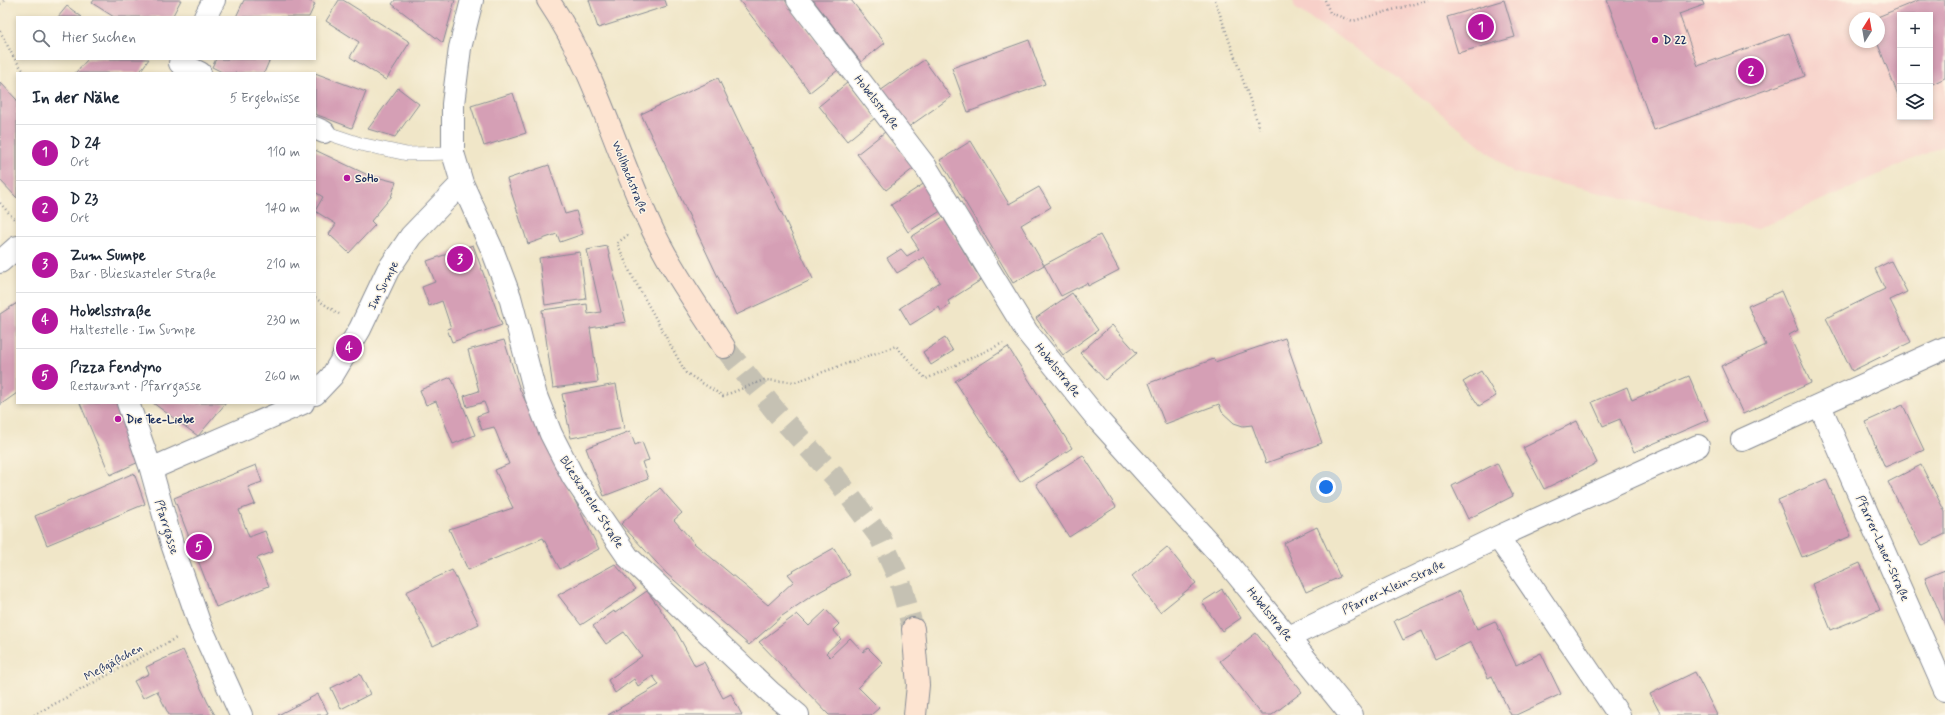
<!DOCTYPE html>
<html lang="de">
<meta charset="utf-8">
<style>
body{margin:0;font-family:Mynerve,sans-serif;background:#f2f2f3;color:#1f2937}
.controls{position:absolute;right:12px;top:12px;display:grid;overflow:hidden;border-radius:0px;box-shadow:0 2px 6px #0003}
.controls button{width:36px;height:36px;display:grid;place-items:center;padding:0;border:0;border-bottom:1px solid #e0e1e3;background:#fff;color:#1f2937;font:20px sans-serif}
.compass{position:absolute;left:1849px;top:12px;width:36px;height:36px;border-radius:50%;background:#fff;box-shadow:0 2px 6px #0003;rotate:11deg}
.you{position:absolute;left:1326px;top:487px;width:14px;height:14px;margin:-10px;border:3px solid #fff;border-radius:50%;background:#1a73e8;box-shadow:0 0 0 6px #1a73e833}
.badge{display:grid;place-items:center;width:26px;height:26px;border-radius:50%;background:#b5179e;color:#fff;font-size:13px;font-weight:700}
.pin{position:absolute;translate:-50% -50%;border:2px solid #fff;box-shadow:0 1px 4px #0006}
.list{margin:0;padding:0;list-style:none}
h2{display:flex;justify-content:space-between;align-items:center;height:52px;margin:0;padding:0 16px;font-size:17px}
h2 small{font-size:13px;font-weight:400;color:#747a83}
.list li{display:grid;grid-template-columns:26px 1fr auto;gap:12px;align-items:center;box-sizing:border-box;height:56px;padding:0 16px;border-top:1px solid #e0e1e3}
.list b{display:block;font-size:15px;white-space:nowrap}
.list p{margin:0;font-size:13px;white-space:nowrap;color:#747a83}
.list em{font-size:13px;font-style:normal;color:#747a83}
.icon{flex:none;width:22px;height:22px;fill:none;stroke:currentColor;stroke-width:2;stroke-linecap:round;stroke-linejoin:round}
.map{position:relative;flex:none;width:1945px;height:715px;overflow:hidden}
.search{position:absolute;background:#fff;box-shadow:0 2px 6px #0003;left:16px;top:16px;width:300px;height:44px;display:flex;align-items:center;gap:10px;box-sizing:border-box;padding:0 14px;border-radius:0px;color:#747a83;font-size:15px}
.panel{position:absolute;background:#fff;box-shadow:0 2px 6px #0003;left:16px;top:72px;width:300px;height:332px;border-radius:0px}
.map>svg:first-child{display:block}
.built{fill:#f7d0c9;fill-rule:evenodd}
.building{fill:#d59fb5}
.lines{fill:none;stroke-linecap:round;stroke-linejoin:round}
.secondary-tunnel{stroke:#c5c1b3;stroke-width:22;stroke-dasharray:22 11;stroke-linecap:butt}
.lane-casing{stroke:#868a93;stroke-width:14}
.street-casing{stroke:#868a93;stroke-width:24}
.secondary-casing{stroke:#868a93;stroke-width:24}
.path{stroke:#868a93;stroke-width:2.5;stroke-dasharray:1 3;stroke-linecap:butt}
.lane{stroke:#fff;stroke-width:13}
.street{stroke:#fff;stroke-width:22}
.secondary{stroke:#fde4d1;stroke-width:22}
.poi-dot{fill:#b5179e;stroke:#fcf5e5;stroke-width:1.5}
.labels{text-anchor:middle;stroke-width:3;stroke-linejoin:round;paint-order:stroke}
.poi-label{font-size:12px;font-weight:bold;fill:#1b2f5e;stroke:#fcf5e5;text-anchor:start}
.street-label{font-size:12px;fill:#1b2f5e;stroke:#fcf5e5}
</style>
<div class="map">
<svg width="1945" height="715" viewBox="0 0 1945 715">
<rect width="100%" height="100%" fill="#fcf5e5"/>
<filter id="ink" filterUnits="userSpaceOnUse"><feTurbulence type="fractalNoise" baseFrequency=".025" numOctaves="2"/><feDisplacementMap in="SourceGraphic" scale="8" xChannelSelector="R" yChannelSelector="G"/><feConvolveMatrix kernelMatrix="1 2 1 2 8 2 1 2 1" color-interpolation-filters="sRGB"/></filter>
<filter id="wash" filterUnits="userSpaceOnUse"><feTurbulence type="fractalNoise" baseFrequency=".012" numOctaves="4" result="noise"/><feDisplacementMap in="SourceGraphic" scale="16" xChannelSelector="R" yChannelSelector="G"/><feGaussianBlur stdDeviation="0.9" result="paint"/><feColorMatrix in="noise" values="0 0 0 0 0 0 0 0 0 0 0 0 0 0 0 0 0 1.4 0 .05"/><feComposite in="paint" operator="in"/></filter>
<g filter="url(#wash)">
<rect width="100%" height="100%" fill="#f0e6c8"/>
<path class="built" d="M1293,0h652v145l-188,84 -243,-56 -126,-103 -93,-62zM1900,15h30v102h-30zM1855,18h24v24h-24z"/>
<g id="blocks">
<path class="building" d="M94,0h87l-9,17h-58l-22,-14z
M244,0h64l7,4 -6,13h-73z
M339,0h4l67,42 -24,38 -36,-23 9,-15 -33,-21z
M395,0h60l-12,43 -51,-39z
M589,0h76l2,6 -69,22z
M739,0h46l53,70 -28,22z
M813,0h38l34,43 -24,19z
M1504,0l11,37 -57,16 -11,-36z
M1607,0h95l2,5 -25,9 19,52 91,-33 16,43 -151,54z
M1919,0h26v78l-15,7v-70h-30v85l-23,-58h2v-24h-4z
M67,6l15,11h-24z
M1029,40l16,44 -77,28 -16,-44z
M88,59h61l-10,14h-64z
M216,59h54l-6,14h-40l-12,-6z
M924,60l27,37 -44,31 -27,-37z
M315,73l51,19 -14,36 -37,-14z
M718,78l95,201 -77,36 -95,-201z
M0,82l17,18v98l-17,-18z
M847,83l28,35 -28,23 -28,-35z
M398,88l21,16 -24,33 -27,-8z
M513,93l13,40 -42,13 -13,-40z
M885,132l29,36 -28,22 -29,-36z
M971,141l38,63 30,-17 12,20 -30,18 23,40 -31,18 -73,-123z
M315,150l53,25 28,7 -5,15 -20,24 4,4 -26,28 -20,-19 7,-10 -21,-13 8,-14 -8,-5z
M549,165l16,49 11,-3 7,23 -23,8 -3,-8 -29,10 -21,-65z
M925,183l17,27 -34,22 -17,-27z
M943,217l38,63 -33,21 2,4 -9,6 -2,-4 -29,18 -10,-17 40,-26 -16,-25 -27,16 -10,-15 14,-9 6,7 12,-7 -8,-12z
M1100,235l19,35 -31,16 -1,-3 -26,13 -17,-31z
M473,245l29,80 -50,17 -5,-13 4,-1 -9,-27 -13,5 -7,-19 13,-5 -8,-21z
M607,246l19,76 -36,6 8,54 -45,6 -11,-78 45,-6 1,10 13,-2 -14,-62z
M580,252l6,47 -41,6 -6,-47z
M1891,261l16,31 -17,8 21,42 -59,29 -26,-53 59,-29 -10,-20z
M1781,291l17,39 -9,5 22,48 -68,31 -22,-48 45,-21 -18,-39z
M1072,293l26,37 -35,25 -27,-37z
M17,303v90l-17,12v-91z
M1112,325l25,28 -32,27 -25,-27z
M945,338l8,13 -22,14 -8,-13z
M1285,338l37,105 -56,20 -14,-38 -9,1 -9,-3 -12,-11 -3,-8 -54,20 -16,-41 65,-24 1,3z
M504,340l16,50 79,159 -39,20 -17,-31 -75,32 -19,-41 64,-21 -18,-38 14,-6 -15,-37 -12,3 -5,-14 11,-4 -4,-10 -17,5 -3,-11 15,-5 -11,-41z
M1008,347l64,101 -52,34 -65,-101z
M1481,371l15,25 -17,10 -16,-24z
M1689,376l19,44 -74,32 -14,-33 -17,7 -11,-24 35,-15 5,13z
M451,377l24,58 -22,9 -17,-43 -10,4 -6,-15z
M616,384l8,44 -53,10 -9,-44z
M80,403h37l24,58 -31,14z
M153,403h73l-28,33z
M1903,405l21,45 -39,17 -20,-45z
M1577,421l20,42 -53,26 -21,-41z
M630,431l5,14 7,-3 7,18 -7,2 6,17 -44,17 -18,-48z
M1083,455l33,52 -47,30 -33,-53z
M1497,463l16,33 -45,23 -16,-33z
M256,465l6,17 -14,5 7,17 -16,6 10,27 16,-6 8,21 -16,6 12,28 -53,21 -42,-109z
M1921,465l24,47v22l-24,12 -33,-64z
M134,473l11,31 -98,41 -12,-29z
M1826,479l25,57 -49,21 -24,-57z
M660,488l22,25 -8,7 21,24 73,61 26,-24 -6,-7 46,-26 16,27 -40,22 -28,19 -33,29 -82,-71 -46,-50z
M1317,527l23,50 -34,15 -22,-49z
M1167,547l29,36 -36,29 -28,-36z
M1860,563l20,47 -49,20 -19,-46z
M615,564l21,25 -55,36 -23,-30z
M452,570l27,54 -46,22 -27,-54z
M1945,570v55l-20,-47z
M1222,589l19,29 -19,13 -20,-29z
M647,591l29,40 19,35 9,-4 19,36 8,-4 11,21h-134l51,-30 -6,-9 -15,10 -4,-7 -19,14 -7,-13 34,-24 -18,-24 -18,12 -13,-18 21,-15 1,2z
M1460,591l17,38 18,-8 21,44 25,-12 20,41 -45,21h-5l-19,-39 -4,2 -17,-36 -36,17 -13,-28 -19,9 -9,-19z
M826,610l13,14 -6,6 8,9 -15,14 4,4 20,-19 13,14 5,-4 15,15 -25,24 21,21 -8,7h-42l-70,-73 38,-28 12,12z
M1256,633l46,59 -30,23h-10l-42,-54z
M183,650l25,53 7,12h-46l-12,-24 -14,7 -9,-17 15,-7 -3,-7z
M1695,672l22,43h-56l-11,-21z
M360,674l10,20 -29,15 -10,-21z
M318,694l10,19 -4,2h-46z"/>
</g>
</g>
<g filter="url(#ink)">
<use href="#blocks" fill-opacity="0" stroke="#868a93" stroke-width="1"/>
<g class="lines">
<path class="secondary-tunnel" d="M724,347l53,66 59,65 44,59 20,44 13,48"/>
<defs>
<path id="lane" d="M324,132l36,12 47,10 46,-1"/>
<path id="street" d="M472,0l-12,48 -7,56v49l9,30 30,66 18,48 26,99 15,38 22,43 55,80 142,135 28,23
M798,0l128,167 101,165 73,90 130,144 121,149
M205,17l9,-17
M180,63l20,10
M315,128l9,4
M0,262l17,-15
M315,394l17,-18 28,-47 28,-59 23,-34 51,-53
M128,403l23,66 21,75 28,81 41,90
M1820,406l125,284
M1742,440l203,-92
M151,469l152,-66
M1498,537l121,178
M1289,637l209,-100 200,-91"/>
<path id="secondary" d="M548,0c46,68 66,146 100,220 20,45 50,86 76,127
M913,629l5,56 -3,30"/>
</defs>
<use href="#lane" class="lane-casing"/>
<use href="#street" class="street-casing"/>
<use href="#secondary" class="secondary-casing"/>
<path class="path" d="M1215,0l45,129
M1325,0l5,13 23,8 75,-21
M0,4l5,-4
M0,31l14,27 11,15
M0,203l16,18
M628,235l-11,8 13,29 56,101 37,23 41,-16 31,2 101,-36 30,33 77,-36
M315,298l24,16
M34,715l144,-78"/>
<use href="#lane" class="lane"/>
<use href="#street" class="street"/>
<use href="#secondary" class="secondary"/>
</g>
</g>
<g class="poi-dot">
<circle cx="1655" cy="40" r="4"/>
<circle cx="347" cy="178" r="4"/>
<circle cx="118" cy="419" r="4"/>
</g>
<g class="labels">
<g class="poi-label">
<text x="1663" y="44">D 22</text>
<text x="355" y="182">SoHo</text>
<text x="126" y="423">Die Tee-Liebe</text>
</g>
<g class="street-label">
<text transform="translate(877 102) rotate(52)" y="4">Hobelsstraße</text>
<text transform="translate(630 177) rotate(68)" y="4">Wollbachstraße</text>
<text transform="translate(383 285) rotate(-63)" y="4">Im Sumpe</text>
<text transform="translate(1058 370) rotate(51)" y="4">Hobelsstraße</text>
<text transform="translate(592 502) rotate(57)" y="4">Blieskasteler Straße</text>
<text transform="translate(167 527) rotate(73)" y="4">Pfarrgasse</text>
<text transform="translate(1883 548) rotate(66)" y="4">Pfarrer-Lauer-Straße</text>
<text transform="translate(1393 587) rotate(-25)" y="4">Pfarrer-Klein-Straße</text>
<text transform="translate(1270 614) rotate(51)" y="4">Hobelsstraße</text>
<text transform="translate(113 662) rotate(-29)" y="4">Meßgäßchen</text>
</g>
</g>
</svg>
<div class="controls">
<button>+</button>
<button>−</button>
<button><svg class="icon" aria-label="layers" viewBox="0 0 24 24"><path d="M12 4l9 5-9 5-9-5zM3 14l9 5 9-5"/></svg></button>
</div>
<svg class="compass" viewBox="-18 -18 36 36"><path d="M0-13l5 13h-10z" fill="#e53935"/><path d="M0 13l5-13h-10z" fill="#747a83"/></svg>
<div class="you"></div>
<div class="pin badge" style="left:1481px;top:27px">1</div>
<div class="pin badge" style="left:1751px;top:71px">2</div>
<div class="pin badge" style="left:460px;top:259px">3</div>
<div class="pin badge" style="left:349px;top:348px">4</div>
<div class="pin badge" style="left:199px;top:547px">5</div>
<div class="search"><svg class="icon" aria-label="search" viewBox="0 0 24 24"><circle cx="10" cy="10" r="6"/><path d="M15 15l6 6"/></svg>Hier suchen</div>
<section class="panel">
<h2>In der Nähe<small>5 Ergebnisse</small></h2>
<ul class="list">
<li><span class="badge">1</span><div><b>D 24</b><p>Ort</p></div><em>110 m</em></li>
<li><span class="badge">2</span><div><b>D 23</b><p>Ort</p></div><em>140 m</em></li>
<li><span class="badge">3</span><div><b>Zum Sumpe</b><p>Bar · Blieskasteler Straße</p></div><em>210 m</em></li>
<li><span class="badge">4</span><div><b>Hobelsstraße</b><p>Haltestelle · Im Sumpe</p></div><em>230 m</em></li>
<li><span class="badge">5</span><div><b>Pizza Fendyno</b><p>Restaurant · Pfarrgasse</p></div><em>260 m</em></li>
</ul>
</section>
</div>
